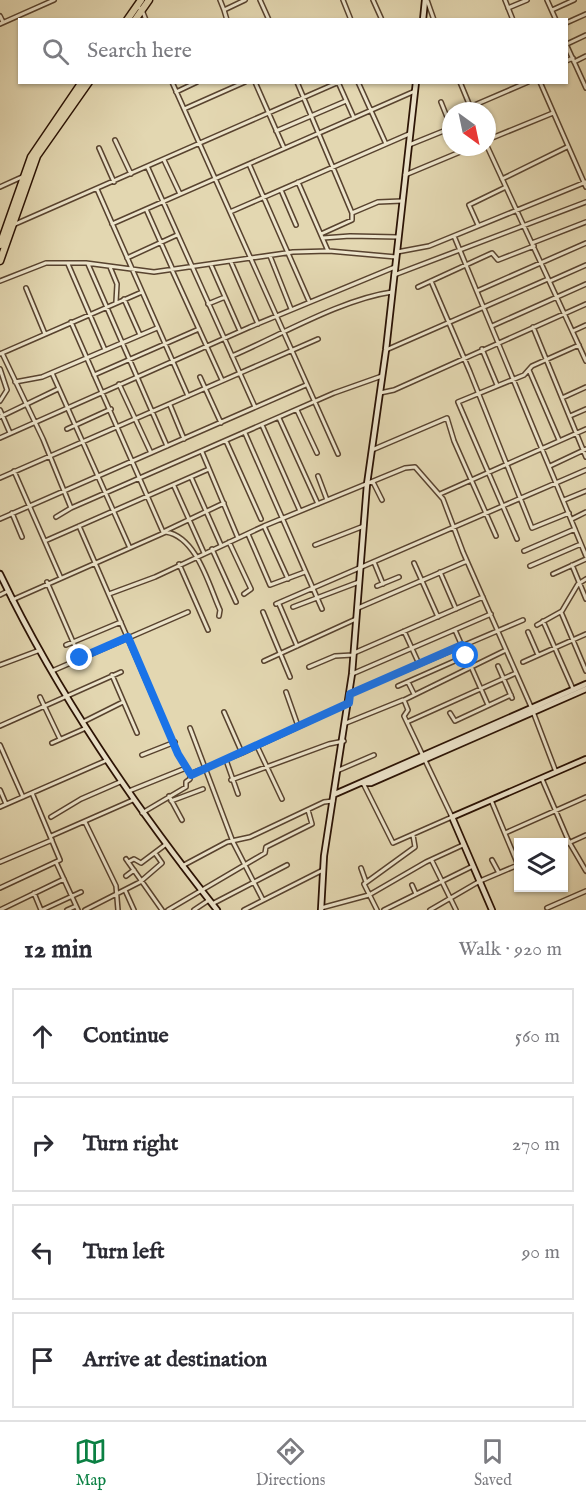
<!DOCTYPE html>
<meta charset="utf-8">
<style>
body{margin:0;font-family:"IM FELL English",serif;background:#f7f7f7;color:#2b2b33}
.controls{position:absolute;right:18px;bottom:18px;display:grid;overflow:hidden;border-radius:0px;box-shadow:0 2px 4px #0004}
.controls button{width:54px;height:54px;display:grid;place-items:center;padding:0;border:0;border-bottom:2px solid #e1e1e2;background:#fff;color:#2b2b33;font:30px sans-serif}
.compass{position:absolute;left:442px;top:102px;width:54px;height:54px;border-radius:50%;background:#fff;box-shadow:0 2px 4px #0004;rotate:147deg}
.stop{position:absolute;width:18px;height:18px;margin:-14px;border:4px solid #1a73e8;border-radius:50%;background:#fff}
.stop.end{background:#1a73e8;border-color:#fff;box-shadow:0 2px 6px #0008}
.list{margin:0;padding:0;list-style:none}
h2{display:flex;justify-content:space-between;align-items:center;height:78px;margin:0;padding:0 24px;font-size:26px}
h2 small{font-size:20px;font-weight:400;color:#7c7c81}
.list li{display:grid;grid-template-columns:39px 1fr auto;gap:18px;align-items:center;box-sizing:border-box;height:96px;margin:0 12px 12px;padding:0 12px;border:2px solid #e1e1e2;border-radius:0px}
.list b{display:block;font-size:22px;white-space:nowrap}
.list em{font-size:20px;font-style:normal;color:#7c7c81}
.icon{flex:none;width:33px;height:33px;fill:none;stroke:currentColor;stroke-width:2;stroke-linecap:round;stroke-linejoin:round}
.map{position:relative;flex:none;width:586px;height:910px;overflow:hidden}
.search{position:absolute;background:#fff;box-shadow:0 2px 4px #0004;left:18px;right:18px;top:18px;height:66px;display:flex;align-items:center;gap:15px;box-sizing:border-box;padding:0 21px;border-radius:0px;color:#7c7c81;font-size:22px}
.sheet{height:510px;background:#fff}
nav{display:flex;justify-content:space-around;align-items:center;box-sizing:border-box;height:84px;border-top:2px solid #e1e1e2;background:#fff;font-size:16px;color:#7c7c81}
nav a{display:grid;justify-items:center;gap:3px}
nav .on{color:#0b8043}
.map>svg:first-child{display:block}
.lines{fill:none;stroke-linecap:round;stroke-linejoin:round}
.street-casing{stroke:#58432f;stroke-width:6}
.secondary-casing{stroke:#2a1204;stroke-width:8}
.highway-casing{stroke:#2a1204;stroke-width:9}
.street{stroke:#ede5cc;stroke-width:3}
.secondary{stroke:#ede5cc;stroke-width:4.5}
.highway{stroke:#e3d7b1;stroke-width:6}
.route{stroke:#1a73e8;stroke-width:8}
</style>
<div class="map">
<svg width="586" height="910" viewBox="0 0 586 910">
<rect width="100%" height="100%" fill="#e3d7b1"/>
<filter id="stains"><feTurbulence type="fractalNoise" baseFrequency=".00333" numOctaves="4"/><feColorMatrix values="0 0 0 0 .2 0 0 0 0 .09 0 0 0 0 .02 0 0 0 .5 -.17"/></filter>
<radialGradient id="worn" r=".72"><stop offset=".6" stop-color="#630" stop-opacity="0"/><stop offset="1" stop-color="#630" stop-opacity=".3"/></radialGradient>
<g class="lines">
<defs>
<path id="street" d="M220,0l4,10
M260,0l9,20
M343,0l8,20
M373,0l9,20
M427,0l7,20
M505,0l8,20
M547,0l9,20
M137,6l5,4 4,10
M508,8l19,-8
M552,10l22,-10
M0,16l3,6
M227,20l-3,-10 21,-10
M566,23l20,-9
M0,24l54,-24
M566,44l20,44
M567,44l19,-9
M566,61l7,-3
M574,62l12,-6
M172,82l166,372
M255,82l29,66
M297,82l55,131 26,-11 24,-1
M338,82l16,36
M358,82l28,62
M460,82l12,29
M540,82l46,105
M176,92l21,-10
M441,102l10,25
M470,107l58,-25
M184,109l61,-27
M276,131l70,-30
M115,140l16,34
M487,140l66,-27
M409,145l42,-17
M487,146l99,215
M99,148l15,34
M164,160l16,34
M249,164l60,137
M148,168l107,239
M405,175l67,-28
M502,179l65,-32
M298,182l30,69
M0,187l22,-10
M97,189l91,207
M281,190l15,35
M146,209l27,61
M230,212l179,-78
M112,224l303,-133
M13,225l326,-143
M478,225l-9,-20 37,-18
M321,234l31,-14v-7
M454,236l132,320
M323,238l27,-2 48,1
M532,243l54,-21
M397,252l32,-6 157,-64
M270,256l21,53
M127,258l50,-23
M231,262l27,62
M68,264l37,86
M88,264l79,182
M211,265l29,66
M110,267l7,17 -1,18
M172,270l50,110
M394,275l192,-73
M0,281l46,-18h40l68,9 139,-20 36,-1 67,6
M431,281l39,91 62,156 37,-15
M550,281l36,-16
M418,287l74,-34 6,7 36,-14
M26,288l19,46
M477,291l109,-48
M124,299l16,36
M208,304l17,-7
M71,322l92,210 61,-29
M492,326l94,-42
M533,327l53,130
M573,331l13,-6
M482,349l15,36
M386,350l162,-71
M2,353l41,86 28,69 -15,9
M0,354l142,-62
M232,356c47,-20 110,-57 160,-64
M0,369l7,21 -7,11
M529,370l30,70
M52,373l77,173
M94,375l105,-46
M200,377l21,46
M15,382l27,-5 115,-49
M119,384l32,69
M380,393l14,-3 192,-86
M562,398l24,-11
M170,405l14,34
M0,410l10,23
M297,410l20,43
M570,416l16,-7
M0,417l58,-28
M279,418l39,86
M262,425l38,86
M67,429l44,-20
M245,433l77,176
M0,438l250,-111 145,-60
M226,441l35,78
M372,450l75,-32 7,23 42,95
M202,452l36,86
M550,466l36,-17
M14,471l46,105
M318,476l9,24
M191,477l30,68
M0,478l318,-139
M373,482l9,18
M174,486l30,67
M440,494l146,-65
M564,500l22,-9
M71,508l263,-115 48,-17
M12,513l10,24
M0,519l306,-134
M572,519l14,-7
M79,526l99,228 12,20 52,-21 105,-49
M264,526l24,53
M248,534l22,51 35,-13
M517,539l-59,-137 66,-27 8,-9 47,-21
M45,541l164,-72
M229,542l22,47 -7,5
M315,545l49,-19
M212,549l24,53
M524,551l51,-22
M374,562l9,22
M414,563l24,54
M179,564l29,66
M572,565l14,34
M530,566l51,-22
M440,572l16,37
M553,574l33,-15
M47,582l33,76
M377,586l22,-9
M109,594l46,-17 109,-51 141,-58 10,-1 28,32 20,53 69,157 24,63
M0,595l8,-4
M12,600l154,-68c31,5 43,54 54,78l-1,6
M276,604l310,-134
M279,604l18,42
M293,607l66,-25
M358,608l109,-47
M263,612l27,65
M561,612l25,59
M543,621l30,68
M537,625l25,-14 16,-27 8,-5
M455,630l33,75
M404,631l15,33
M528,632l10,23
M66,645l55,-23
M354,653l129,-56
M264,661l92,-42
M523,662l63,-28
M0,665l40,-15
M498,666l14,32
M309,667l26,-11 18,-1
M52,671l136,-59
M352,674l139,-60
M112,675l25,58
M408,682l6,12
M398,686l68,-30
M286,692l12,34
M350,694l173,-74
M40,697l20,42
M224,712l18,41
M450,713l5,8 56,-26
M83,722l40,-20
M407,722l109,-49
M346,723l57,-23
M0,726l121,-54
M190,728l43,114 30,58
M52,743l34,-15
M0,745l23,52
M257,746l25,53
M142,755l33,-13
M226,760l12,34
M339,770l35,-15
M542,779l27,63 17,29
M231,780l98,-36 15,-3
M363,783l30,60 59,-26 -48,-101 4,-6 -4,-10 102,-50
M0,790l6,14
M129,791l57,-23
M169,796l13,24
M171,801l32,-12
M0,807l105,-46
M142,813l44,-26v-5l4,-3v-5
M51,817l30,-18 39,-17
M85,822l31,64 2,24
M505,833l81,-36
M51,836l82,-36
M564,845l22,-10
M126,859l36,51
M492,860l7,13
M432,861l24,49
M0,862l52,-22
M56,862l22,48
M128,862l6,-3 7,4 24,-18
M182,866l45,-24 23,-5 74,-35 9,-1
M361,868l5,14
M126,876l8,-6
M412,885l4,9
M0,888l60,-28 -28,-67
M125,890l9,20
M34,893l7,17
M212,904l75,-39
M321,908l48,-13 57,-33 37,-17
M547,908l39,-17
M0,910l64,-31
M42,910l39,-18
M67,910l9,-4
M85,910l55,-28 22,-19 -7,-10
M168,910l97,-57 1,-6 46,-23 -4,-14
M194,910l15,-10
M244,910l79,-40
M377,910l-13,-26 51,-37 -2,-12
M384,910l89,-44
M430,910l50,-29 38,-16 -27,-65"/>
<path id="secondary" d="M423,20l2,-20
M0,574c58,121 134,231 217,336
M363,783h8l215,-94
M335,794l251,-110
M321,910l3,-54 28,-182 15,-190 19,-134 30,-268
M492,910l-40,-93 134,-58"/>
<path id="highway" d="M127,20l14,-20
M135,20l14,-20
M0,245l31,-88 51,-75
M0,261l37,-105 52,-74"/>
</defs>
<use href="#street" class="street-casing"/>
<use href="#secondary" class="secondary-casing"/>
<use href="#highway" class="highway-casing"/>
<use href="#street" class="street"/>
<use href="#secondary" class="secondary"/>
<use href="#highway" class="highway"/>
</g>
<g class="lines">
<path class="route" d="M80,658l48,-21 50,117 13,21 158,-72 1,-9 112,-49 4,11"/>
</g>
<rect width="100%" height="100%" filter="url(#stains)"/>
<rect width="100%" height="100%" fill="url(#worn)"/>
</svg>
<div class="controls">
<button><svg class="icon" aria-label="layers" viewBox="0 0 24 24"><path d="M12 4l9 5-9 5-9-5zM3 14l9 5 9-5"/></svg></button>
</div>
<svg class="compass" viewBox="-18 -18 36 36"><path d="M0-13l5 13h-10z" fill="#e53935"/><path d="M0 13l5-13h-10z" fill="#7c7c81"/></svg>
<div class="stop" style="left:466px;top:656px"></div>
<div class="stop end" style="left:80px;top:658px"></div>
<div class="search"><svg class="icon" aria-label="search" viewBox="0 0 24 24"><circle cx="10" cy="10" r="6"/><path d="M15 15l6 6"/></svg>Search here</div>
</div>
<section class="sheet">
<h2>12 min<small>Walk · 920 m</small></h2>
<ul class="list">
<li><svg class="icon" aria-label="ahead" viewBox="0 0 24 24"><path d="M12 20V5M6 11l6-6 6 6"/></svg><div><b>Continue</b></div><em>560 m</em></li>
<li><svg class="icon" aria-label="right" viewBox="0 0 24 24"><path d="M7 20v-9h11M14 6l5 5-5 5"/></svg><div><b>Turn right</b></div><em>270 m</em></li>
<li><svg class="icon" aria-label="left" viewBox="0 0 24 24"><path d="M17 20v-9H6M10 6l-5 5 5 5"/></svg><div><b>Turn left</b></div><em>90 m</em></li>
<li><svg class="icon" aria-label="arrive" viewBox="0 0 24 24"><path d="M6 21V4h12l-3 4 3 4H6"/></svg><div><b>Arrive at destination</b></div></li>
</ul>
</section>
<nav>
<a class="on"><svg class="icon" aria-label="map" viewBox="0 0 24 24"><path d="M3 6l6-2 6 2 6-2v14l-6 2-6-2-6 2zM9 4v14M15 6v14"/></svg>Map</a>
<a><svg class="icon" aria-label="directions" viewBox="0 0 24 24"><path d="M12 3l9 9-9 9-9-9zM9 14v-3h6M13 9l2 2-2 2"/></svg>Directions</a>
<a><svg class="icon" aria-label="saved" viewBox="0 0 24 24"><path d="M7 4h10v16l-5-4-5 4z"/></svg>Saved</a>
</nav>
